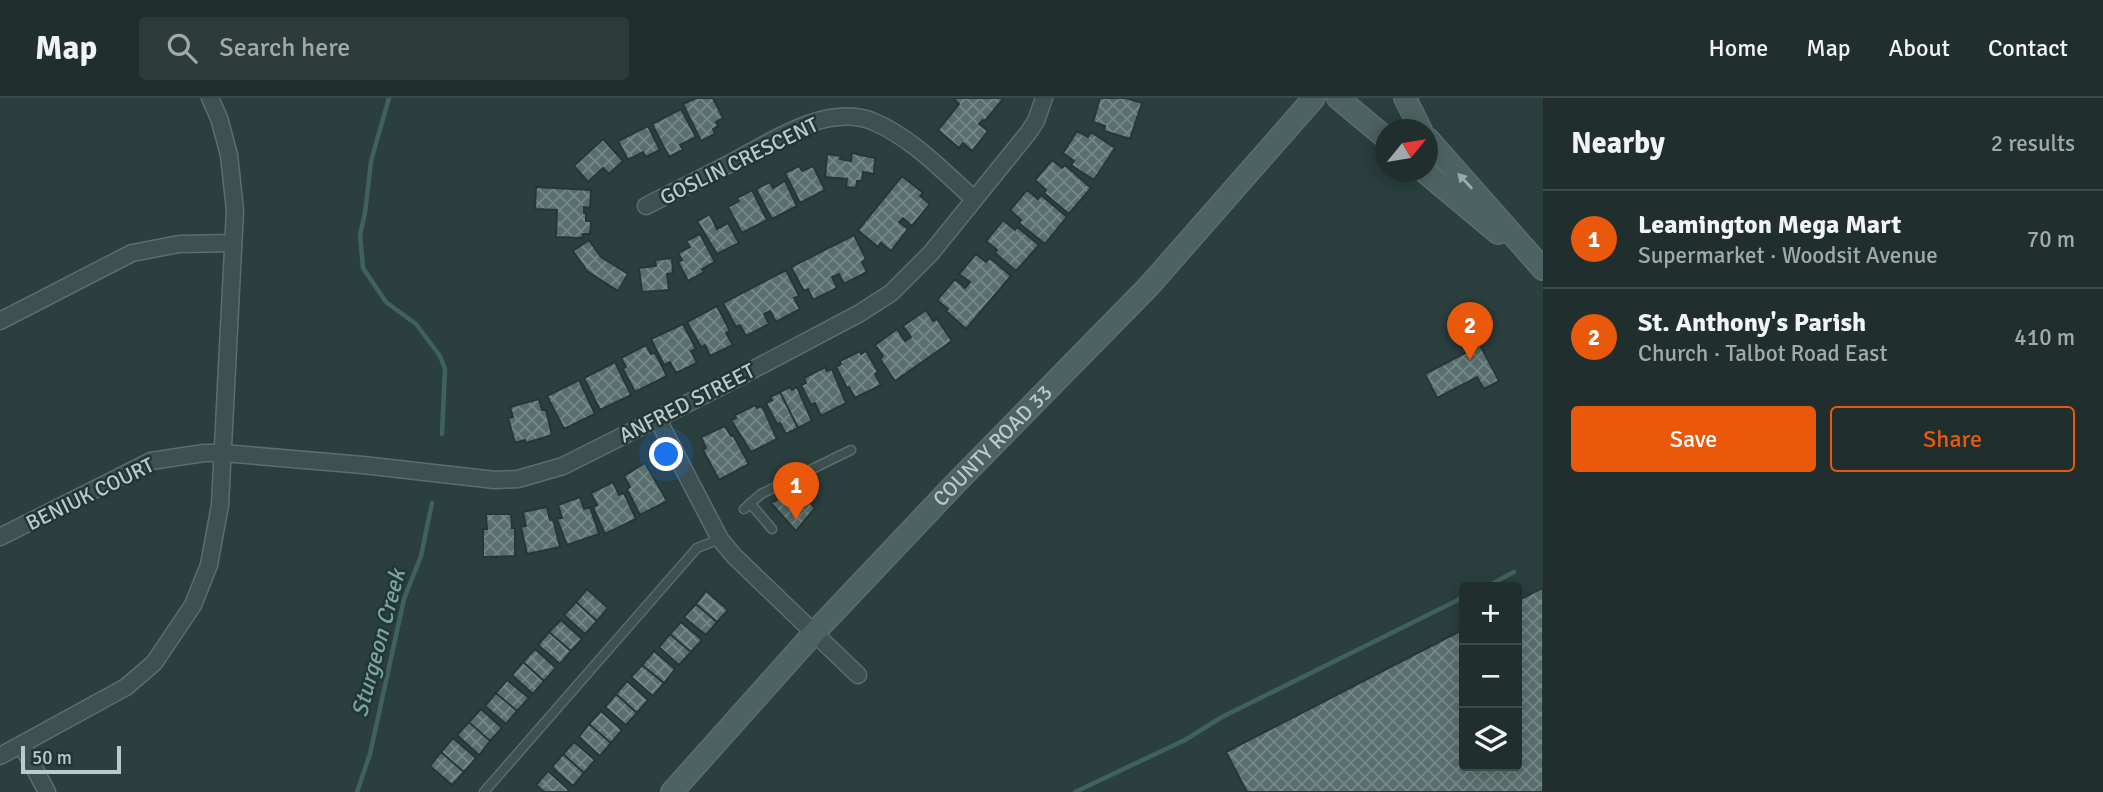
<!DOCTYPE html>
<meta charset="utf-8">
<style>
body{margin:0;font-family:Signika,sans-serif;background:#2d3b3a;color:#f1f3f6}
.controls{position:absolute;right:21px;bottom:21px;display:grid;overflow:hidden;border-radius:7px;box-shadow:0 4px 18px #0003}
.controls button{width:63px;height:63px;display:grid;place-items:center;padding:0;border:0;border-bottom:2px solid #3d4a4a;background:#202f2e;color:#f1f3f6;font:35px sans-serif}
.compass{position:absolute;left:1375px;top:21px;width:63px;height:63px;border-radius:50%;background:#202f2e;box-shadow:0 4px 18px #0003;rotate:60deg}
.scale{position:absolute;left:21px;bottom:18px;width:100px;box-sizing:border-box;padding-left:7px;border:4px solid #bbcaca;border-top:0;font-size:19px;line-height:24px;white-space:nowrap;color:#bbcaca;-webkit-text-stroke:5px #233534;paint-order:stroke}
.you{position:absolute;left:667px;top:357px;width:24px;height:24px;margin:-18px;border:5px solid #fff;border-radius:50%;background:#1a73e8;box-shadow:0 0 0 10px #1a73e833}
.badge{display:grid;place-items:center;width:46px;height:46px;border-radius:50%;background:#ea580c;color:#fff;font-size:23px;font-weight:700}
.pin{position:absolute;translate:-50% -58px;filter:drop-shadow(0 2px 4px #0008)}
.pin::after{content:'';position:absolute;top:37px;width:24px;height:21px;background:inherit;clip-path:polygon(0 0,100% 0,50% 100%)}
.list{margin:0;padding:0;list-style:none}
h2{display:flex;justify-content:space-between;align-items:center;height:91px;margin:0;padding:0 28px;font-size:30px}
h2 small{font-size:23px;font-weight:400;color:#a2a9aa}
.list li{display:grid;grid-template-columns:46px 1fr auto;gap:21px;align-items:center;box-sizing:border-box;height:98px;padding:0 28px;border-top:2px solid #3d4a4a}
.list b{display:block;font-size:26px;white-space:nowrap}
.list p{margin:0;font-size:23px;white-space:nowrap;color:#a2a9aa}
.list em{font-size:23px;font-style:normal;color:#a2a9aa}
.actions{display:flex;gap:14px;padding:21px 28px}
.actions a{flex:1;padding:16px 0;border:2px solid #ea580c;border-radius:7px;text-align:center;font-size:24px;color:#ea580c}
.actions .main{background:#ea580c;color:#fff}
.icon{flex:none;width:38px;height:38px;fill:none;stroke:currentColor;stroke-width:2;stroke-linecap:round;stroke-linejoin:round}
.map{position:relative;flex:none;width:1543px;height:694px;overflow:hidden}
header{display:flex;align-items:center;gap:42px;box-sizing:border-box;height:98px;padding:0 35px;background:#202f2e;border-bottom:2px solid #3d4a4a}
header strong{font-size:33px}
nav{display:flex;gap:38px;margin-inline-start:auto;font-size:24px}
.search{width:490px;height:63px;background:#2d3b3a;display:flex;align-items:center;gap:18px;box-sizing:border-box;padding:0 24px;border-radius:7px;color:#a2a9aa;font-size:26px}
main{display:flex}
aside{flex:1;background:#202f2e}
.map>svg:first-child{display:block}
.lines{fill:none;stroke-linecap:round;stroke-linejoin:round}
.stream{stroke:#3f6261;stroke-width:4.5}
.building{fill:url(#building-cross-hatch);stroke:#253736;stroke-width:2}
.service-casing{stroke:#5c6d6d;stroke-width:11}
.minor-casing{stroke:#5c6d6d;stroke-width:19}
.secondary-casing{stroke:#5c6d6d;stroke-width:24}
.service{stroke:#3e504f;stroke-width:8}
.minor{stroke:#3e504f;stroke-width:16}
.secondary{stroke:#4d6262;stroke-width:21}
.oneway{fill:#9aabab}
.labels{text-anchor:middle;stroke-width:5;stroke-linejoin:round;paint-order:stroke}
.street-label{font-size:21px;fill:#bbcaca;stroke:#233534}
.water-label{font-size:23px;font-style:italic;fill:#79a4a2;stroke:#233534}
</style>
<header>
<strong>Map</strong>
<div class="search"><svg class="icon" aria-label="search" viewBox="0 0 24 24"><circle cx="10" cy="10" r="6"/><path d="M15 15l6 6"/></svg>Search here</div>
<nav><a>Home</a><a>Map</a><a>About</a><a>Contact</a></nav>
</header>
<main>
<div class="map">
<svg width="1543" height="694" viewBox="0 0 1543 694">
<defs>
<pattern id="building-cross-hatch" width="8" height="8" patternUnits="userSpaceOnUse" patternTransform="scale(1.75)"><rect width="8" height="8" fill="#596f6e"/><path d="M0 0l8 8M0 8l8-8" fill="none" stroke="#768988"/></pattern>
</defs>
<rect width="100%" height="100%" fill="#2a3f3e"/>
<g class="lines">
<path class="stream" d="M389,0l-18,63 -6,52 -5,22 3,33 23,34 30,22 24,32 5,13 -3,65
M1486,489l28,-15
M357,694l13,-38 34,-155 17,-43 11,-53
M1075,694l110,-52 37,-23 242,-120"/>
</g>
<path class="building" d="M696,0h17l10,20 -7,4 2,4 -5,3 2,5 -14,7 -18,-37z
M1002,0l1,1 -18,22 -2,-1 -4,4 9,7 -16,20 -9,-8 -4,5 -21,-18 21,-26 -6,-6z
M1100,0h26l16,5 -12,36 -26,-8 1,-5 -12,-4z
M681,11l15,28 -16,8 3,5 -14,7 -17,-33z
M648,28l12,24 -14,7 -3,-5 -15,8 -10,-19z
M1077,33l11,6 3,-5 24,16 -21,32 -23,-15 3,-4 -11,-8z
M603,41l20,22 -14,13 -6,-6 -15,14 -14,-16z
M852,55l23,5 -1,16 -11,-2 -1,9h-5l-1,7 -10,-1 1,-8 -22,-2 2,-23 14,2 -1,3 11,2z
M1052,62l10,8 3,-3 26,23 -22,26 -25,-21 2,-3 -11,-10z
M799,68l3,5 11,-5 12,24 -25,13 -15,-30z
M902,78l21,17 -3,3 10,8 -18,22 -9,-8 -4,4 9,7 -17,22 -10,-8 -3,4 -20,-17z
M785,83l12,25 -25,13 -16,-30 14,-7 3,6z
M536,89l55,3 -1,18 -6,-1v6h2v8h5l-1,13h-7l-1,4 -26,-1 1,-27 -22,-1z
M752,92l15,30 -25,13 -14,-26 11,-6 -2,-3z
M1027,92l11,9 3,-4 26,22 -22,27 -26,-21 2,-3 -11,-10z
M710,116l7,15 11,-6 11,20 -22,11 -20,-33z
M1003,122l12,10 2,-3 22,18 -23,26 -21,-18 2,-3 -11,-9z
M700,136l15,28 -13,7 2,3 -16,9 -10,-19 4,-2 -4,-7 12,-6 -4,-6z
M854,137l12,24 -4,3 5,10 -23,12 -5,-10 -7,3 5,11 -24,12 -5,-11 -4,2 -13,-24z
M589,142l12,17 27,17 -10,17 -31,-20 -14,-20z
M976,156l10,8 4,-4 21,18 -45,53 -20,-18 2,-2 -11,-9 18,-21 10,9 5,-6 -11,-8z
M672,160l1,15 -6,1 2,16 -27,2 -3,-24 17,-2 -1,-6z
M786,172l13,26 -5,2 6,11 -24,13 -6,-11 -6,3 5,10 -23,12 -6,-11 -4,2 -13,-24z
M717,208l13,25 -4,2 7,12 -23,11 -5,-11 -4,2 -14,-25z
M926,212l7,11 4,-2 15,22 -57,40 -15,-22 3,-3 -8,-11 22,-16 8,12 6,-4 -8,-11z
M683,226l13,25 -5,2 6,12 -21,10 -6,-11 -6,3 -13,-26z
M646,247l5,9 4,-1 12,23 -32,16 -12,-23 3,-2 -5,-9z
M1480,247l19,36 -15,8 -7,-12 -40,21 -12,-24z
M860,253l1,3 5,-3 12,21 -3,2 6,11 -26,13 -6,-11 -2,1 -11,-21 5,-3 -1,-3z
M615,264l16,33 -31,15 -16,-32z
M825,269l2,4 5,-2 14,34 -25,13 -6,-13 -4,2 -10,-20 5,-2 -2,-5z
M579,282l16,34 -31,15 -17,-33z
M790,289l2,3 5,-3 15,34 -14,7 -18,-36z
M780,294l18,36 -12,6 -6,-11 -3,1 -11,-21 6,-3 -2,-3z
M539,301l3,11h4l6,25 -26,8 -1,-3 -10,3 -7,-25 5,-1 -3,-10z
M755,307l2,3 5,-2 15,33 -26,13 -20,-32 5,-2 -1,-3z
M725,328l6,10 2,-1 16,29 -30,16 -16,-30 3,-2 -5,-11z
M645,365l22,38 -27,14 -13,-26 3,-2 -6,-11z
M613,384l6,13 5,-2 12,26 -31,15 -12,-27 4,-2 -6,-12z
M797,391l18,19 -19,23 -25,-28z
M580,399l4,12 6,-2 9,27 -32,11 -10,-26 5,-1 -4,-13z
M547,409l3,13 3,-1 7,28 -33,7 -6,-27 5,-1 -3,-14z
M486,416h25l1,14h3v28l-32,1v-28h4z
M1543,490v204h-296l-21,-40 238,-123v137h53v-165z
M587,491l21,19 -11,13 -21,-19z
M706,493l22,19 -11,12 -21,-18z
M576,504l21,19 -12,13 -21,-19z
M696,506l21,18 -11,13 -22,-18z
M561,522l21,19 -11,12 -22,-19z
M681,524l21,18 -11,12 -21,-18z
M549,534l22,19 -11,13 -22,-19z
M670,536l21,18 -12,13 -20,-18z
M535,551l21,19 -12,13 -21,-19z
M654,553l21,18 -11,14 -22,-18z
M523,564l21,19 -11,13 -21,-19z
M642,567l22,18 -11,13 -22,-19z
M507,582l22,18 -12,13 -21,-18z
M627,583l21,19 -11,13 -21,-19z
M496,595l21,18 -11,13 -21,-18z
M616,596l21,19 -11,12 -21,-18z
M481,611l21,19 -12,13 -21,-19z
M601,613l21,19 -11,13 -22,-19z
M469,624l21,19 -11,14 -22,-20z
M589,626l22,19 -11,13 -21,-19z
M453,640l23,20 -12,14 -23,-20z
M574,644l21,18 -11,13 -21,-19z
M441,654l23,20 -12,13 -22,-19z
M563,656l21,19 -11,13 -21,-19z
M548,673l21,19 -2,2h-22l-9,-7z"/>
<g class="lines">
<defs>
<path id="service" d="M750,405l22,26
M744,411l17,-15 90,-44
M484,694l213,-244 23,-9"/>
<path id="minor" d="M646,108c27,-14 54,-27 81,-41 41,-21 97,-62 145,-44 39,16 71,50 102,78
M0,223l132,-68 47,-9 54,-1
M657,320l63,121 14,17 124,119
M0,439l151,-76 53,-8h19l140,12 132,15 23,-1 45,-13 161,-81 136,-72 31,-20 40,-40 97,-120 8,-12 8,-23
M22,647l25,47
M0,658l126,-69 28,-24 39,-58 16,-40 11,-60 15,-295 -6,-55 -10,-37 -9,-20"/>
<g id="secondary">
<path d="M1338,0l48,40"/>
<path d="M1405,0l16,32"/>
<path d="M1428,41l115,130"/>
<path d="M1425,74l73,61"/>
<path id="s1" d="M672,694l142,-159 139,-147 196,-200 165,-188"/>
</g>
</defs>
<use href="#service" class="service-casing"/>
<use href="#minor" class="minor-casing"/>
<use href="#secondary" class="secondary-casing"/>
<use href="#service" class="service"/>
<use href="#minor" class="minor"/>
<use href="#secondary" class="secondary"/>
</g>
<defs><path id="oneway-solid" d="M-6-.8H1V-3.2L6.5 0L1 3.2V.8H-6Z" transform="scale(1.75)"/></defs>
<use class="oneway" href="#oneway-solid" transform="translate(1465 83) rotate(-133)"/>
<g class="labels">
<g class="street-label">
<text transform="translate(739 63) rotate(-26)" y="7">GOSLIN CRESCENT</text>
<text transform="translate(687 305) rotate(-27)" y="7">ANFRED STREET</text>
<text dy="7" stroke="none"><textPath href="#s1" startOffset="472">COUNTY ROAD 33</textPath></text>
<text transform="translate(90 396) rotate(-26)" y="7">BENIUK COURT</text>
</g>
<g class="water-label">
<text transform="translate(378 545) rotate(-75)" y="8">Sturgeon Creek</text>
</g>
</g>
</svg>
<div class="controls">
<button>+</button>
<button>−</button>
<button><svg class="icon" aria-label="layers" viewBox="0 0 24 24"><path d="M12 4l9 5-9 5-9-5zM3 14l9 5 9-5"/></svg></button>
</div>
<svg class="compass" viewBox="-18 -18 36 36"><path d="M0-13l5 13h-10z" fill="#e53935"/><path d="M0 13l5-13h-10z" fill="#a2a9aa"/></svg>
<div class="scale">50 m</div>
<div class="you"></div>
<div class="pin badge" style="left:796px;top:422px">1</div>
<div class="pin badge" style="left:1470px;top:262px">2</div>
</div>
<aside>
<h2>Nearby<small>2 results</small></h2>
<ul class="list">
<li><span class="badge">1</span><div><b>Leamington Mega Mart</b><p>Supermarket · Woodsit Avenue</p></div><em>70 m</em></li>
<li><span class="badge">2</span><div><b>St. Anthony's Parish</b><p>Church · Talbot Road East</p></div><em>410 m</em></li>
</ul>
<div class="actions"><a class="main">Save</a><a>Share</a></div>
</aside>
</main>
